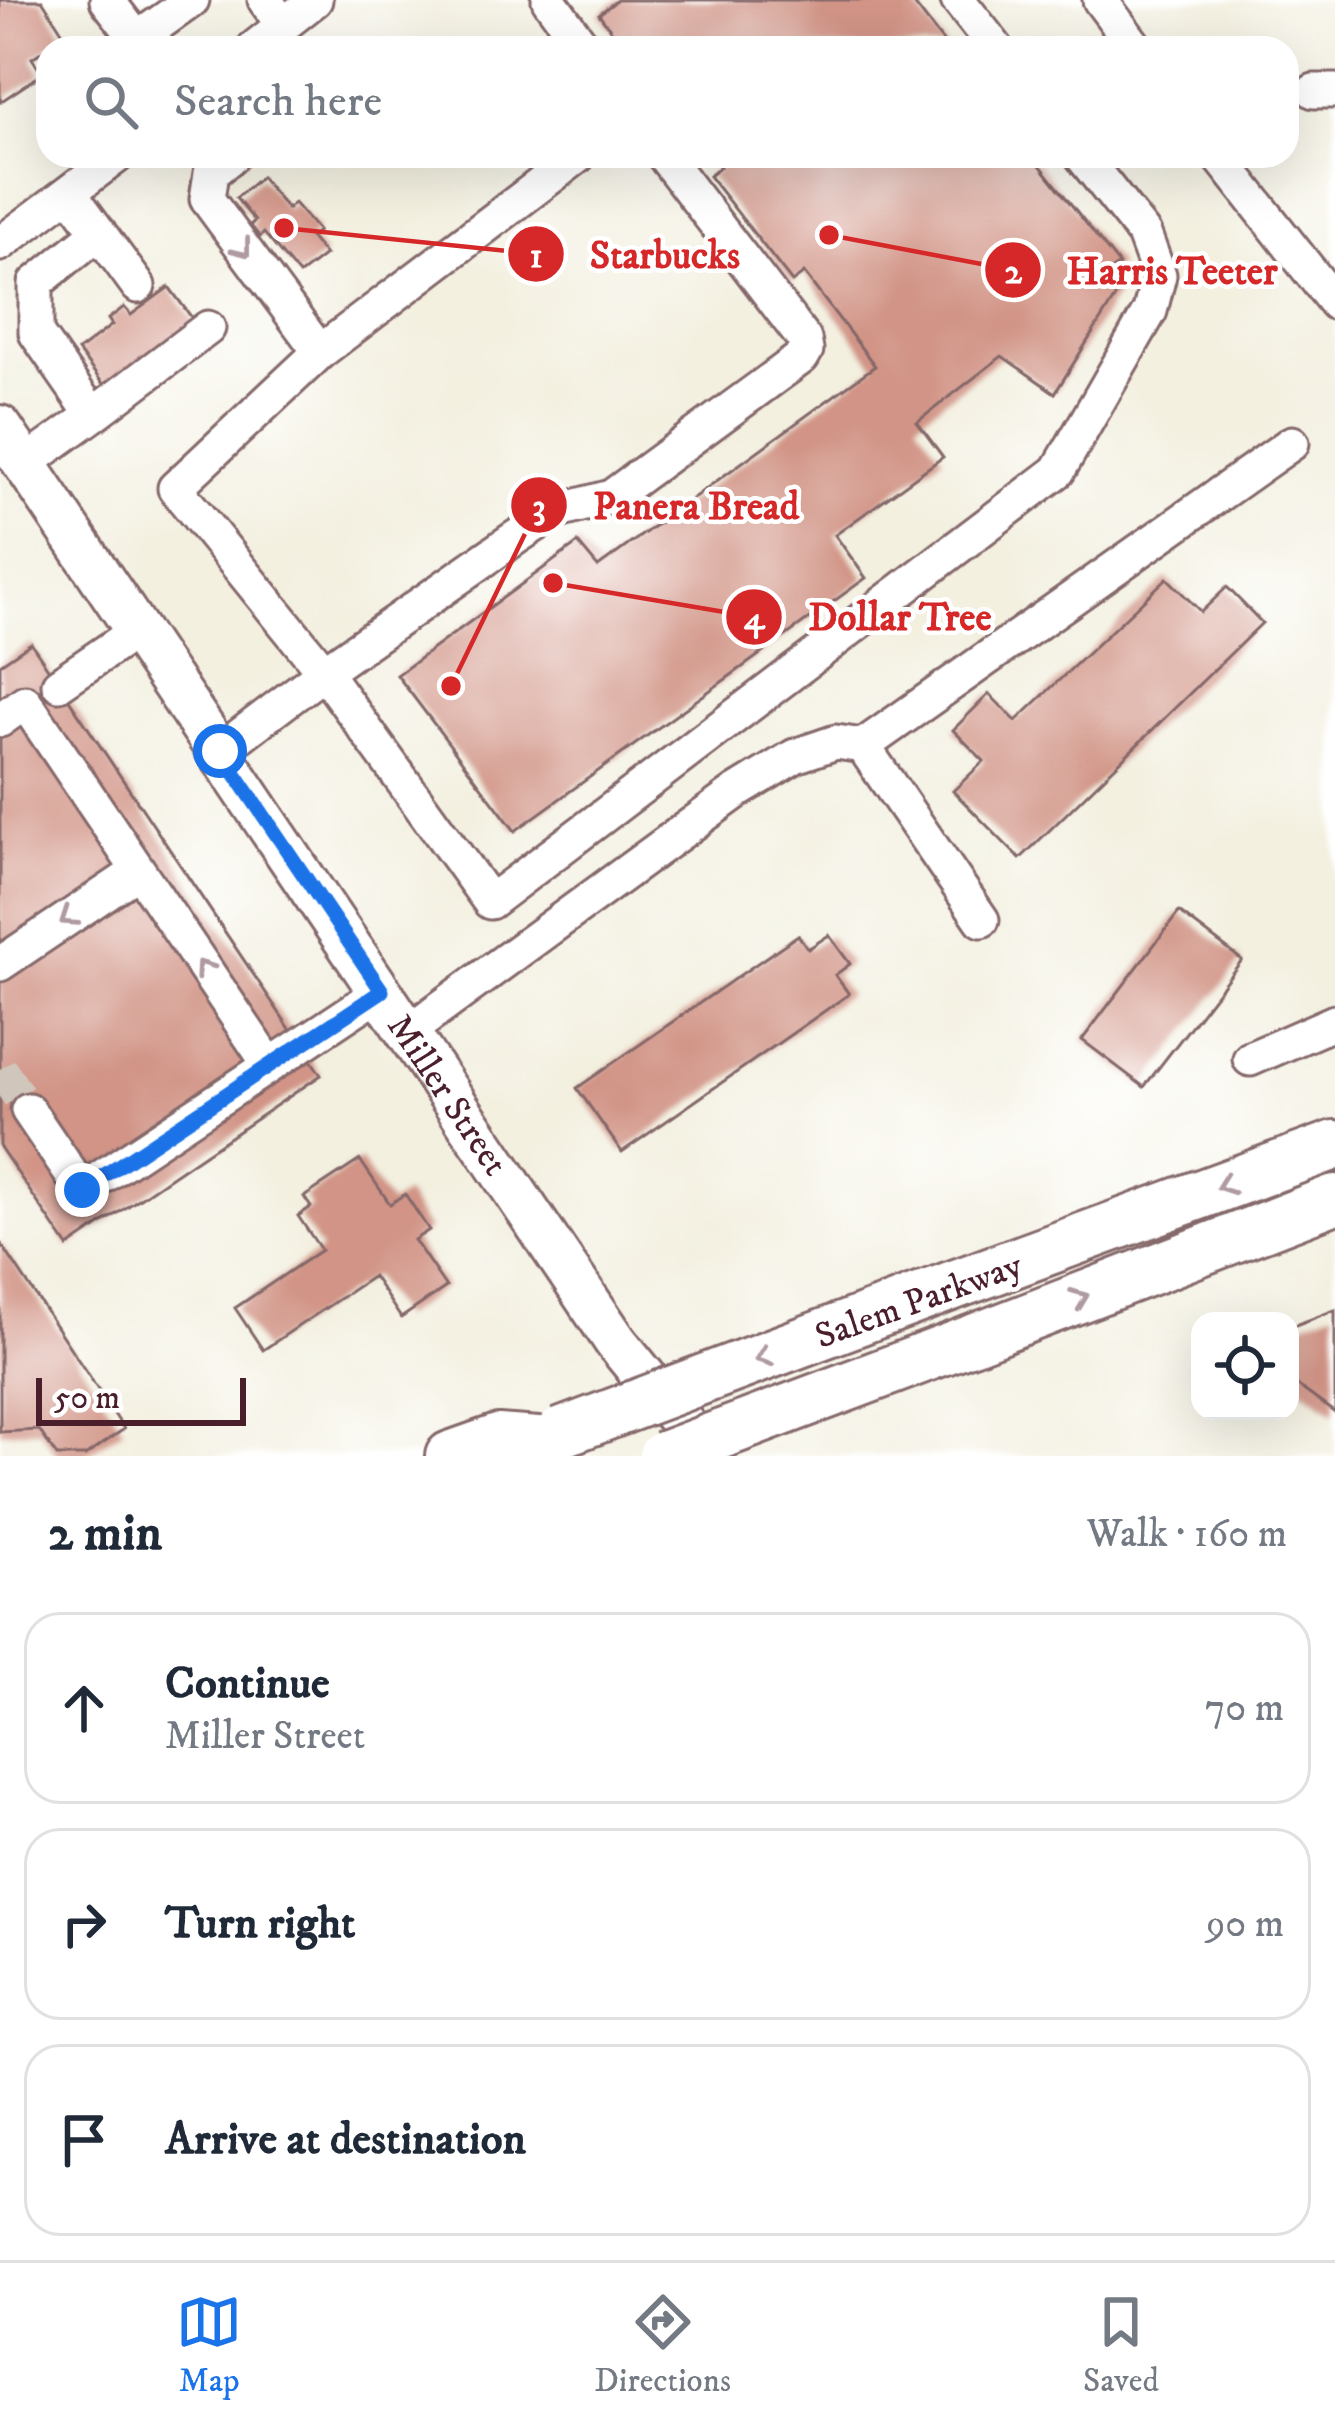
<!DOCTYPE html>
<meta charset="utf-8">
<style>
body{margin:0;font-family:"IM FELL DW Pica",serif;background:#f2f2f3;color:#1f2937}
.controls{position:absolute;right:36px;bottom:36px;display:grid;overflow:hidden;border-radius:24px;box-shadow:0 12px 48px #0002}
.controls button{width:108px;height:108px;display:grid;place-items:center;padding:0;border:0;border-bottom:3px solid #e0e1e3;background:#fff;color:#1f2937;font:60px sans-serif}
.scale{position:absolute;left:36px;bottom:30px;width:210px;box-sizing:border-box;padding-left:12px;border:6px solid #4a1f2b;border-top:0;font-size:33px;line-height:42px;white-space:nowrap;color:#4a1f2b;-webkit-text-stroke:9px #fff;paint-order:stroke}
.stop{position:absolute;width:36px;height:36px;margin:-27px;border:9px solid #1a73e8;border-radius:50%;background:#fff}
.stop.end{background:#1a73e8;border-color:#fff;box-shadow:0 3px 12px #0008}
.list{margin:0;padding:0;list-style:none}
h2{display:flex;justify-content:space-between;align-items:center;height:156px;margin:0;padding:0 48px;font-size:51px}
h2 small{font-size:39px;font-weight:400;color:#747a83}
.list li{display:grid;grid-template-columns:78px 1fr auto;gap:36px;align-items:center;box-sizing:border-box;height:192px;margin:0 24px 24px;padding:0 24px;border:3px solid #e0e1e3;border-radius:36px}
.list b{display:block;font-size:45px;white-space:nowrap}
.list p{margin:0;font-size:39px;white-space:nowrap;color:#747a83}
.list em{font-size:39px;font-style:normal;color:#747a83}
.icon{flex:none;width:66px;height:66px;fill:none;stroke:currentColor;stroke-width:2;stroke-linecap:round;stroke-linejoin:round}
.map{position:relative;flex:none;width:1335px;height:1456px;overflow:hidden}
.search{position:absolute;background:#fff;box-shadow:0 12px 48px #0002;left:36px;right:36px;top:36px;height:132px;display:flex;align-items:center;gap:30px;box-sizing:border-box;padding:0 42px;border-radius:36px;color:#747a83;font-size:45px}
.sheet{height:804px;background:#fff}
nav{display:flex;justify-content:space-around;align-items:center;box-sizing:border-box;height:168px;border-top:3px solid #e0e1e3;background:#fff;font-size:33px;color:#747a83}
nav a{display:grid;justify-items:center;gap:6px}
nav .on{color:#1a73e8}
.map>svg:first-child{display:block}
.building{fill:#d19486}
.lines{fill:none;stroke-linecap:round;stroke-linejoin:round}
.minor-tunnel{stroke:#d1c6bc;stroke-width:33;stroke-dasharray:33 16;stroke-linecap:butt}
.minor-casing{stroke:#85686a;stroke-width:39}
.major-casing{stroke:#85686a;stroke-width:48}
.highway-casing{stroke:#85686a;stroke-width:54}
.minor{stroke:#fff;stroke-width:33}
.major{stroke:#fff;stroke-width:42}
.highway{stroke:#fff;stroke-width:48}
.highway-bridge-casing{stroke:#85686a;stroke-width:54;stroke-linecap:butt}
.highway-bridge{stroke:#fff;stroke-width:48}
.oneway{stroke:#ae9aa0}
.route{stroke:#1a73e8;stroke-width:15}
.labels{text-anchor:middle;stroke-width:9;stroke-linejoin:round;paint-order:stroke}
.street-label{font-size:36px;fill:#4a1f2b;stroke:#fff}
.leader{fill:none;stroke:#d62828;stroke-width:4.5}
.callout-dot{fill:#d62828;stroke:#fff;stroke-width:4.5}
.mark-label{font-size:36px;text-anchor:middle;font-weight:bold;fill:#fff}
.callout-label{font-size:39px;text-anchor:middle;font-weight:bold;fill:#d62828;stroke:#fff;stroke-width:9;stroke-linejoin:round;paint-order:stroke}
</style>
<div class="map">
<svg width="1335" height="1456" viewBox="0 0 1335 1456">
<rect width="100%" height="100%" fill="#fff"/>
<filter id="ink" filterUnits="userSpaceOnUse"><feTurbulence type="fractalNoise" baseFrequency=".00833" numOctaves="2"/><feDisplacementMap in="SourceGraphic" scale="24" xChannelSelector="R" yChannelSelector="G"/><feConvolveMatrix kernelMatrix="1 2 1 2 8 2 1 2 1" color-interpolation-filters="sRGB"/></filter>
<filter id="wash" filterUnits="userSpaceOnUse"><feTurbulence type="fractalNoise" baseFrequency=".004" numOctaves="4" result="noise"/><feDisplacementMap in="SourceGraphic" scale="48" xChannelSelector="R" yChannelSelector="G"/><feGaussianBlur stdDeviation="2.7" result="paint"/><feColorMatrix in="noise" values="0 0 0 0 0 0 0 0 0 0 0 0 0 0 0 0 0 1.4 0 .05"/><feComposite in="paint" operator="in"/></filter>
<g filter="url(#wash)">
<rect width="100%" height="100%" fill="#f3f0e0"/>
<g id="blocks">
<path class="building" d="M0,0h42l23,36 -33,22 10,16 -42,28z
M617,0h294l37,48h-324l-25,-34z
M712,156h321l86,109 -17,12 15,17 -62,99 -53,-37 -85,66 26,35 -108,78 31,43 -351,253 -118,-156 181,-132 20,24 277,-201 -71,-93 -12,9 -83,-106 11,-9z
M261,177l26,32 7,-6 24,28 -8,6 15,18 -26,20 -35,-42 -4,4 -10,-12 5,-4 -19,-23z
M169,287l26,35 -88,67 -29,-38 34,-26 -4,-6 16,-12 7,8z
M1167,578l34,34 26,-25 35,36 -242,236 -67,-68 31,-30 -31,-31 36,-36 27,27z
M31,643l290,432 -253,172 -68,-100v-483z
M1179,912l63,48 -98,127 -62,-47z
M798,935l10,14 21,-14 21,29 -15,11 14,19 -227,158 -45,-64z
M360,1160l30,44 15,-10 24,36 -15,10 32,47 -45,31 -28,-42 -110,74 -28,-42 86,-58 -23,-34 13,-9 -7,-10z
M0,1242l124,187 -39,27h-28l-18,-26 -39,2z
M1335,1310v103l-45,-33v-53z"/>
</g>
</g>
<g filter="url(#ink)">
<use href="#blocks" fill-opacity="0" stroke="#85686a" stroke-width="3"/>
<g class="lines">
<path class="minor-tunnel" d="M0,1069l28,41"/>
<defs>
<path id="minor" d="M107,0l37,48
M265,0l18,25
M549,0l35,48
M958,0l38,48
M1100,0l36,48
M137,39l55,-39
M254,48l61,-48
M1314,91h21
M232,156l-21,17 -4,26 113,153
M578,156l-258,196 -145,136 149,184 166,230 568,-431 92,-160 9,-36 -15,-41 -62,-78
M1219,156l116,147
M70,193l68,93
M99,232l-63,51v50l57,82 115,-87
M0,244l117,-88
M26,463l67,-48
M59,684l79,-54
M0,720l25,-18 244,362
M863,746l119,174
M220,751l104,-79 191,-134 40,-26 56,-15 191,-140 4,-7 -2,-11 -140,-183
M0,964l137,-92
M409,1031l327,-239 59,-36 41,-14 27,4 429,-303
M1250,1059l85,-37
M28,1110l54,80 300,-199"/>
<g id="major">
<path id="s1" d="M0,427l616,915 93,114"/>
</g>
<path id="highway" d="M951,1286l384,-141
M971,1340l364,-141
M450,1456l48,-17 40,3"/>
</defs>
<use href="#minor" class="minor-casing"/>
<use href="#major" class="major-casing"/>
<use href="#highway" class="highway-casing"/>
<use href="#minor" class="minor"/>
<use href="#major" class="major"/>
<use href="#highway" class="highway"/>
<defs>
<path id="highway-bridge" d="M560,1433l391,-147
M663,1456l308,-116"/>
</defs>
<use href="#highway-bridge" class="highway-bridge-casing"/>
<use href="#highway-bridge" class="highway-bridge"/>
</g>
<defs><path id="oneway-chevron" d="M-2-3.5L2.5 0L-2 3.5" fill="none" stroke-width="1.6" stroke-linecap="round" stroke-linejoin="round" transform="scale(3)"/></defs>
<g class="oneway">
<use href="#oneway-chevron" transform="translate(243 249) rotate(52)"/>
<use href="#oneway-chevron" transform="translate(68 918) rotate(146)"/>
<use href="#oneway-chevron" transform="translate(203 968) rotate(-125)"/>
<use href="#oneway-chevron" transform="translate(1225 1185) rotate(160)"/>
<use href="#oneway-chevron" transform="translate(1080 1298) rotate(-21)"/>
<use href="#oneway-chevron" transform="translate(763 1357) rotate(159)"/>
</g>
</g>
<g class="lines" filter="url(#ink)">
<path class="route" d="M82,1190l300,-199 -162,-240"/>
</g>
<g class="labels">
<g class="street-label">
<text dy="13" stroke="none"><textPath href="#s1" startOffset="804">Miller Street</textPath></text>
<text transform="translate(918 1299) rotate(-20)" y="13">Salem Parkway</text>
</g>
</g>
<path class="leader" d="M284 228L536 254M829 235L1013 270M451 686L539 505M553 583L754 617"/>
<g class="callout-dot">
<circle cx="284" cy="228" r="12"/>
<circle cx="829" cy="235" r="12"/>
<circle cx="451" cy="686" r="12"/>
<circle cx="553" cy="583" r="12"/>
<circle cx="536" cy="254" r="30"/>
<circle cx="1013" cy="270" r="30"/>
<circle cx="539" cy="505" r="30"/>
<circle cx="754" cy="617" r="30"/>
</g>
<g class="mark-label">
<text x="536" y="267">1</text>
<text x="1013" y="283">2</text>
<text x="539" y="518">3</text>
<text x="754" y="629">4</text>
</g>
<g class="callout-label">
<text x="665" y="268">Starbucks</text>
<text x="1172" y="284">Harris Teeter</text>
<text x="696" y="519">Panera Bread</text>
<text x="900" y="630">Dollar Tree</text>
</g>
</svg>
<div class="controls">
<button><svg class="icon" aria-label="locate" viewBox="0 0 24 24"><circle cx="12" cy="12" r="6"/><path d="M12 2v4M12 18v4M2 12h4M18 12h4"/></svg></button>
</div>
<div class="scale">50 m</div>
<div class="stop" style="left:220px;top:751px"></div>
<div class="stop end" style="left:82px;top:1190px"></div>
<div class="search"><svg class="icon" aria-label="search" viewBox="0 0 24 24"><circle cx="10" cy="10" r="6"/><path d="M15 15l6 6"/></svg>Search here</div>
</div>
<section class="sheet">
<h2>2 min<small>Walk · 160 m</small></h2>
<ul class="list">
<li><svg class="icon" aria-label="ahead" viewBox="0 0 24 24"><path d="M12 20V5M6 11l6-6 6 6"/></svg><div><b>Continue</b><p>Miller Street</p></div><em>70 m</em></li>
<li><svg class="icon" aria-label="right" viewBox="0 0 24 24"><path d="M7 20v-9h11M14 6l5 5-5 5"/></svg><div><b>Turn right</b></div><em>90 m</em></li>
<li><svg class="icon" aria-label="arrive" viewBox="0 0 24 24"><path d="M6 21V4h12l-3 4 3 4H6"/></svg><div><b>Arrive at destination</b></div></li>
</ul>
</section>
<nav>
<a class="on"><svg class="icon" aria-label="map" viewBox="0 0 24 24"><path d="M3 6l6-2 6 2 6-2v14l-6 2-6-2-6 2zM9 4v14M15 6v14"/></svg>Map</a>
<a><svg class="icon" aria-label="directions" viewBox="0 0 24 24"><path d="M12 3l9 9-9 9-9-9zM9 14v-3h6M13 9l2 2-2 2"/></svg>Directions</a>
<a><svg class="icon" aria-label="saved" viewBox="0 0 24 24"><path d="M7 4h10v16l-5-4-5 4z"/></svg>Saved</a>
</nav>
